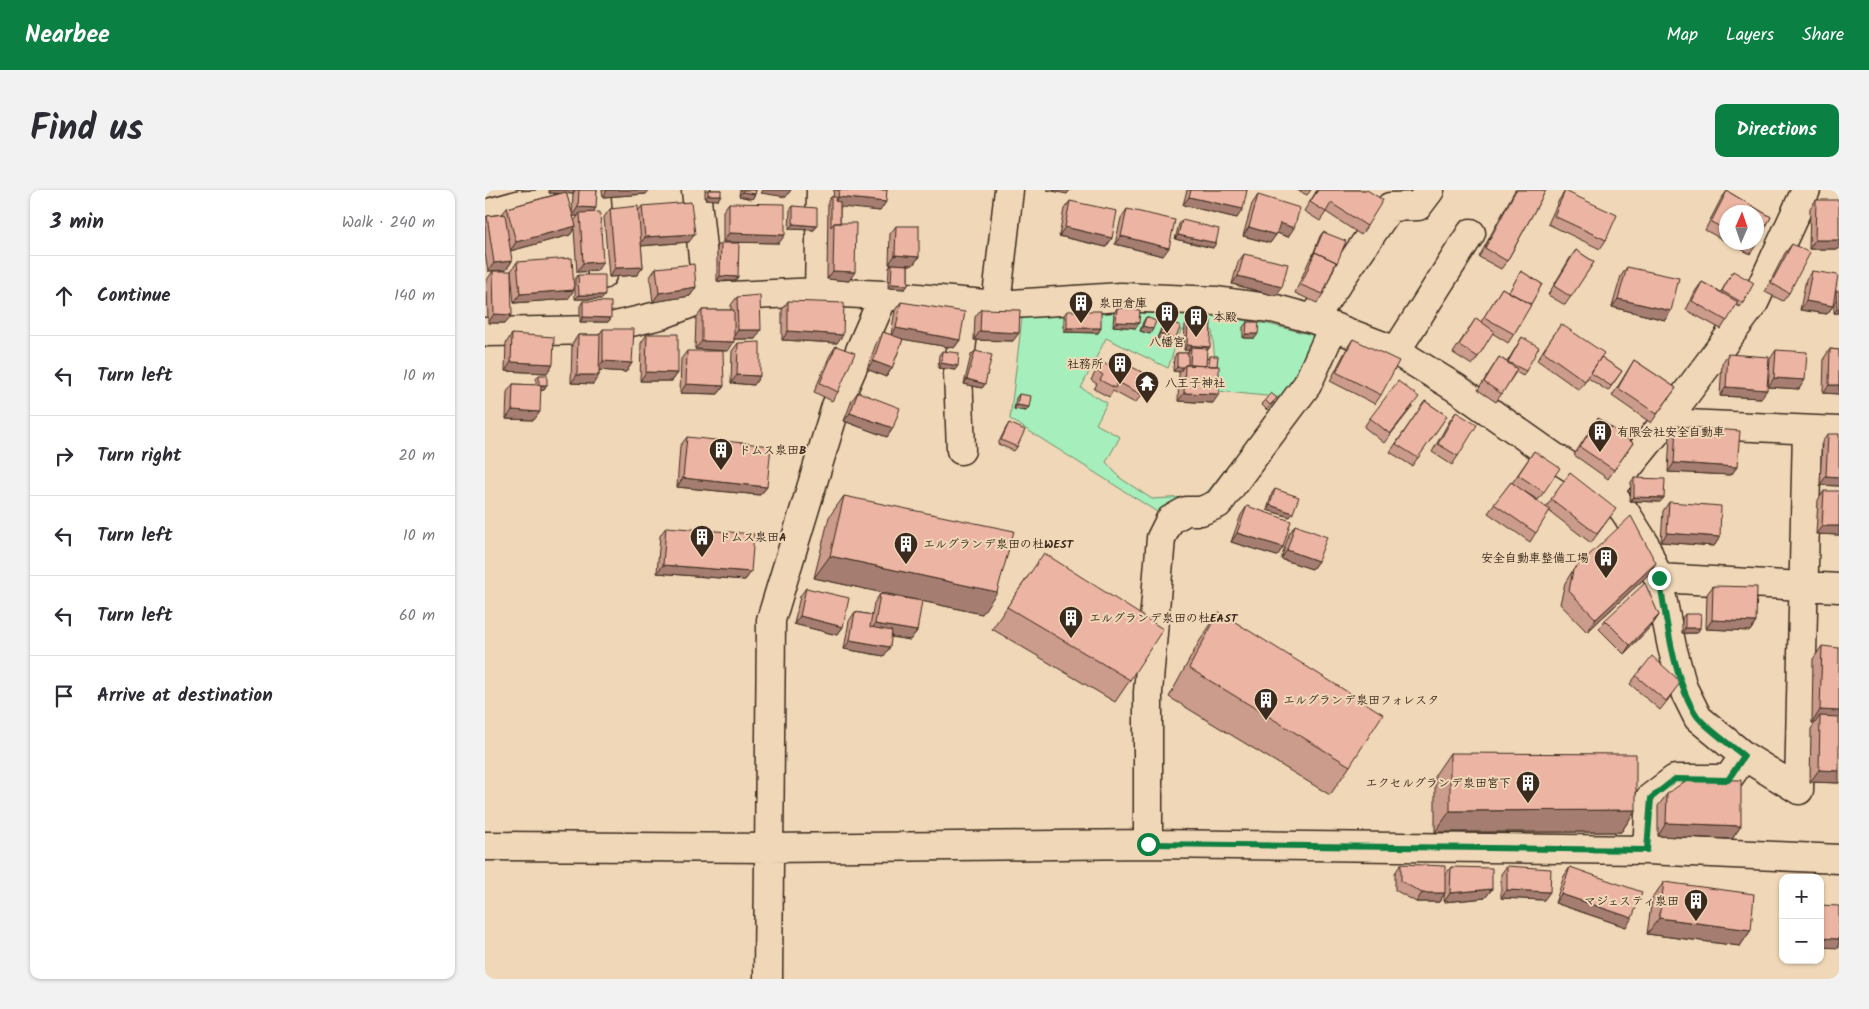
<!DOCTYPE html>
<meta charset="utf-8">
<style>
body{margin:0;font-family:Kalam,"Klee One",sans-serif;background:#f2f2f3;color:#2b2b33}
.controls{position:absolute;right:15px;bottom:15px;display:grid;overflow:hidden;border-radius:10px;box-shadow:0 1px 4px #0004}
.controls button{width:45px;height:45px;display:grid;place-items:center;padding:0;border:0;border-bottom:1px solid #e1e1e2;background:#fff;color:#2b2b33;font:25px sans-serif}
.compass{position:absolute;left:1234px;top:15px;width:45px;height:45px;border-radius:50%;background:#fff;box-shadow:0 1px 4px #0004;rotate:2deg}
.stop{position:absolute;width:15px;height:15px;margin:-11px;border:4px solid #0b8043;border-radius:50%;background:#fff}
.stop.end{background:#0b8043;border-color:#fff;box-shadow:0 1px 5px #0008}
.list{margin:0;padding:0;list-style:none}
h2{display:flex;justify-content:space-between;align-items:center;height:65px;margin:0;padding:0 20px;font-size:21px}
h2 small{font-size:16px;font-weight:400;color:#7c7c81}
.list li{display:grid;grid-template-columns:32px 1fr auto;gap:15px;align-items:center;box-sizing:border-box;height:80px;padding:0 20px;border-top:1px solid #e1e1e2}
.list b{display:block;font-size:19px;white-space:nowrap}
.list em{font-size:16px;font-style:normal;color:#7c7c81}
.icon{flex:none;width:28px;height:28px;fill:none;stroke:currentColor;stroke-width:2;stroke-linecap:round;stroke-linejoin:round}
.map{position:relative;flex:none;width:1354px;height:789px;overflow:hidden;border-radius:10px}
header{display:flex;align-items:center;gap:30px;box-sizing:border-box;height:70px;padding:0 25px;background:#0b8043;color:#fff}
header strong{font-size:24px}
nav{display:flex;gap:28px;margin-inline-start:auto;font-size:18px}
.intro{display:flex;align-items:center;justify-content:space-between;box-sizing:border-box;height:120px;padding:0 30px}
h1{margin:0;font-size:35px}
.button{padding:12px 22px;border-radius:10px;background:#0b8043;color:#fff;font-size:18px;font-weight:700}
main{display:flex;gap:30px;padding:0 30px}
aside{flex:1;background:#fff;border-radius:10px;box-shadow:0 1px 4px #0004}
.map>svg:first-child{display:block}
.green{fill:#a6eebb;stroke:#708c6c}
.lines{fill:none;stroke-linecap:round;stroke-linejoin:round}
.minor-casing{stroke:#3b2a1e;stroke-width:31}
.minor{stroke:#f0d7b7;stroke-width:28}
.wall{fill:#cb9b8b;stroke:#3b2a1e;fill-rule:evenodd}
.shaded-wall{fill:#a57e71;stroke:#3b2a1e}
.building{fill:#ecb4a2;stroke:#3b2a1e}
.route{stroke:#0b8043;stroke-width:6}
.labels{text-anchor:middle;stroke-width:4;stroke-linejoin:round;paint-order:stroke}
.poi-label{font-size:12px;font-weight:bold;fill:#3b2a1e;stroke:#f0d7b7;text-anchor:start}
</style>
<header>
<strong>Nearbee</strong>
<nav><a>Map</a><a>Layers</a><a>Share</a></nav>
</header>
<div class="intro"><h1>Find us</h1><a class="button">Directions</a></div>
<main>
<aside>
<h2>3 min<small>Walk · 240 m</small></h2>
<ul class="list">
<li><svg class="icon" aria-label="ahead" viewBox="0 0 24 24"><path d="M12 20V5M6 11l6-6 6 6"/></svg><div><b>Continue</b></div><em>140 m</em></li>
<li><svg class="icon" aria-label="left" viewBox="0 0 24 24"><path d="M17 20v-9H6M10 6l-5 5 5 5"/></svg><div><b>Turn left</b></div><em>10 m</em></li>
<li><svg class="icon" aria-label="right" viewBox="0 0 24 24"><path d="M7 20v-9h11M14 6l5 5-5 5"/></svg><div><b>Turn right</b></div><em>20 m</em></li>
<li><svg class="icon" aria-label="left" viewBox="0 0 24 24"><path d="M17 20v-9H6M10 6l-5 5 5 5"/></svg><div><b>Turn left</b></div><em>10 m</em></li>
<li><svg class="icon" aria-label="left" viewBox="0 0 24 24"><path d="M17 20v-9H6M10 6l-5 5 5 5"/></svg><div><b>Turn left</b></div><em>60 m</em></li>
<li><svg class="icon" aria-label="arrive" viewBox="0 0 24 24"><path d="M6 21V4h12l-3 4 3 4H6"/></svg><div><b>Arrive at destination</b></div></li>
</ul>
</aside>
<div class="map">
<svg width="1354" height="789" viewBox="0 0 1354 789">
<rect width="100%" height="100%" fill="#f0d7b7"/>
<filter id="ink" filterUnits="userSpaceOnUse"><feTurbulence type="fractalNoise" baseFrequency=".02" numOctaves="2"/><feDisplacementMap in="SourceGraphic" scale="10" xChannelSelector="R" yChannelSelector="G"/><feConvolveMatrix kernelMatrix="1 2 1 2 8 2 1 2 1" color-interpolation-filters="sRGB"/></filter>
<g filter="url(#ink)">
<path class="green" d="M631,122l98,4 54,8 49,12 -32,62 -67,-7 -6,-61h-31l-13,38 -62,-30 -25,50 26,15 -11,21 24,13 -14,25 14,16 32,21 52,-3 56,-71h7l-61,78 -44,12 -152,-96 12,-101z"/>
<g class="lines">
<defs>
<path id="minor" d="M111,0l6,85
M0,24l47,-13 9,-11
M334,102l2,-102
M222,107l112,-5 65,3 112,10 125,-8 96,4 59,8 37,10 83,32 60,37 98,69 55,34 16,21 19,30 14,36 14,69 11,41 15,30 46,38 55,34
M511,115l13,-115
M828,129l77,-112 28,-1 12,-16
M0,142l113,-2 63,-15 46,-18 -11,-107
M911,161l75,-118
M1179,233l175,8
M476,260l-3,-77 9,-70
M1124,301l55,-68 90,-120 52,-113
M1173,388l181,10
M1314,600l8,-360
M663,654v-152l13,-154 9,-18 16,-9h15l17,-7 89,-119 26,-58
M0,656l284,2 379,-4 499,6 192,9
M1162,660l3,-52 25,-19h53l16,-23
M283,789l3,-359 65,-214 48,-111"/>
</defs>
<use href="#minor" class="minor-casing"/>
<use href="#minor" class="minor"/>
</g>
<path class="wall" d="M64,0h48l-4,23 4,58 -20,1 -3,-43 -4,6 -60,16 2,10 -6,9 -18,1 -3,-18v-34l2,-3 15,-2 5,-6 54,-15h-12zM81,3l7,1 -1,20zM88,26h5l-4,5z
M117,0h47l-3,4 -43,3z
M220,0h16l-3,10 -13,-1z
M255,0h16l-1,4 -3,5 -13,-3z
M349,0h53l-7,21 -40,-5v17l9,58 -22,-2 1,-78 3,-4h2z
M702,0h60l-10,28 -54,-13z
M812,0h14l-4,5z
M832,0h50v36l-6,9 -35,-23 -6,9 -16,-10z
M1030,0h31l-39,71 -6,8 -22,-12z
M1080,1l41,49 -6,9 -52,-25 11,-24z
M1242,1l44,26 -15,28 -6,9 -22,-12h29v-30h-30v30l-22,-12 16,-31z
M773,5l30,42 -11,-4 -7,10 -27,-7 9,-32z
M1331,10l23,49h-30l1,-41z
M585,11l42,37 -6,9 -47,-11 5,-27z
M244,13l50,40 -56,-1v-31z
M157,16l47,36 -48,4 2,21 -6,8 -28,2 -5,-60 6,-8 28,2z
M308,16l24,20 -3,4 -25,-1 1,-19z
M642,19l36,47 -48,-12 6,-26z
M697,30l31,28 -38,-9 4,-15z
M411,36l23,31 -6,8h-5v20l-3,4 -17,-1 1,-20 2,-4h-2l1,-30z
M838,42l14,31 -2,3 -12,28 -6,9 -22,-10 14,-32 3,-4 8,-21z
M236,53l14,38h-18v-34z
M1307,54l-3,49 -6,8 -18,-9 20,-39z
M1091,60l18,12 -29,43 -17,-10 22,-37z
M759,64l32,42 -44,-12 6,-22z
M32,72l51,37 -54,4 -3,-32z
M1142,77l38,53 -53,-13 9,-31z
M171,78l40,19 -6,9 -37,6 -3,-25z
M8,81l12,52h-17l-1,-43z
M1036,81l21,13 -28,50 -6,9 -16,-10 -14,24 -6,8 -19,-12 23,-35 5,4 21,-34 7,4z
M1248,81l10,32 -3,4 -4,-2 -15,24 -35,-19 10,-20 6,-8 19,10z
M1327,81l23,22 1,-2 3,22h-5v-12l-1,5 -6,8 -27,-4 6,-31z
M93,85l27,20 -3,4h-27v-20z
M252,107l18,42h-21l-6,12 -33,-2 1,-31 6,-8h29v-5z
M98,111l28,17 -3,4h-28v-16z
M303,111l49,42 -55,-3v-30z
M416,112l59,38 -6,8 -51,-9 -11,29 -6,9 -19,-8 10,-28 6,-9 8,3 4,-25z
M632,118l19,20 -23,-2 1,-13z
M496,119l32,32 -39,-1 1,-23z
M582,121l34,17 -3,5 -34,-1v-17z
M661,127l4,17 -10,-3 3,-9z
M681,130l6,24 -15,-6 6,-14z
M703,131l22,26 -4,4v9l4,-4 3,47 -35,-2 1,-27 1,-2 -7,-1 1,-14 3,-4h11l1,-3h-5l1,-25z
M762,132l8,16h-12v-11z
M1076,134l40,33 21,14 -14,20 -20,-13 -9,12 -42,-30z
M118,139l29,34 -6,9 -27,-2v5l-6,9 -22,-1 1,-39 6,-9h21z
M27,144l35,39 -42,-2 1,-28z
M162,144l31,39 -6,8h-32l1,-38z
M1037,147l4,34 -3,5 -7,-4 -20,30 -18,-12 21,-33 8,5z
M868,149l28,56 -6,9 -45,-23 17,-33z
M253,153l16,42 -23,-2 1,-32z
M351,156l2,46 -6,9 -18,-9 16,-37z
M1345,159l9,1v44l-16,-1 1,-35z
M1291,160l23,39 -31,-2 2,-28z
M202,161l37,35 -6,8 -38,-1 1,-34z
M457,161l13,19 -17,-2 1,-13z
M490,161l10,33 -3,4 -18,-4 7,-29z
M1243,164l33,44 -41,-2 2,-33z
M628,167l29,38 -7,8 -22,-12 -4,6 -15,-8 3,-5 -6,-4 5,-9 6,-9 5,3z
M1149,170l42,28 -25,35 -39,-27z
M54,185l8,10 -3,5h-3l-7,30 -28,-1 1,-27 6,-8 23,1v-6z
M373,202l35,36 -6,9 -43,-16 8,-21z
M534,204l7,17 -12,-2 2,-11z
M780,210l9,2 -7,8 -6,-6z
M940,211l22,15 -35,50 -22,-14z
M928,216l-29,37 -20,-16 6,-9z
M971,222l2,44 -6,9 -20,-13 18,-32z
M1113,228l35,25 -25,36 -34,-24z
M524,233l8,24 -3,4 -16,-7 8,-16z
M1191,236l61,41 -6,8 -63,-3 2,-37z
M1343,244l11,52 -19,-1 2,-43z
M202,247l80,50 -7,8 -83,-8 3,-41z
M1049,261l10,41 -6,8 -16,-10 24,17 24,-34 40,44 -19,26 -42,-32 -19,31 -42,-29 23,-31 1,1z
M1149,288l30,20 -4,4 -30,-1 1,-19z
M790,299l15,28 -23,-7 5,-17z
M1339,301l15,44 -23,-1 2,-34z
M359,306l138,118 -168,-36 15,-61z
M1184,312l51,35 -6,9 -53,-4 2,-31z
M762,316l36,41 -6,9 -46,-14 10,-27z
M810,335l23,36 -6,8 -31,-10 8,-25z
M181,337l85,45 -6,8 -88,-7 3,-37z
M1088,380l74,6 -60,56 -27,-28 5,-21z
M544,385l101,105 -15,22 -123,-73z
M1228,396l43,36 -6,9 -44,-2 1,-35z
M321,398l37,39 -6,8 -43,-11 6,-28z
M395,404l37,37 -7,9 -19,-3 -7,19 -40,-7 5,-28 6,-9 17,3 2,-12z
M734,422l131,154 -20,29 -161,-98 30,-55z
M1200,424l15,14 -3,5h-15v-15z
M1174,425l-6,9 -29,30 -25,-25 6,-9z
M1337,456l17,137 -29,-1 1,-53 4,-6h-3l1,-64z
M1151,486l39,15 -15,19 -30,-26z
M965,563l186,57 -15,22h-186v-57z
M1182,604l74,32 -9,13 -74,-3v-30z
M916,674l44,11 6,-8 41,22 -7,9 -41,4v-8l-5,8h-23l-21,-12v-17z
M1022,676l37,34 -43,-2v-24z
M1085,677l56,60 -71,-24 9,-27z
M1179,692l87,48 -11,16 -93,-12 5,-36z
M1298,727v28h-3z"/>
<path class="shaded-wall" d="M37,0h14l-15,1z
M66,0h24l-2,4 -24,-1z
M122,0h42l-3,4 -43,3z
M278,0h28l-5,7 -25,-4z
M562,0h23l-3,4z
M257,2l13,2 -3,5 -13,-3z
M223,5h13l-3,5 -13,-1z
M353,7l48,5 -6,9 -48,-5z
M704,7l54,12 -6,9 -54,-13z
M93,17l18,1 -6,9 -10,-4 -2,3h-6z
M795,33l14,5 -6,9 -14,-5z
M308,34l24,2 -3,4 -25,-1z
M91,36l-6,9 -60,16 6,-9z
M580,37l47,11 -6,9 -47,-11z
M764,37l27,8 -6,8 -27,-7z
M244,43l56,2 -6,8 -56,-1z
M210,44l-6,8 -50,4 6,-9z
M693,45l38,8 -3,5 -38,-9z
M636,46l48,12 -6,8 -48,-12z
M1330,50h24v9h-30z
M410,65l24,2 -6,8 -24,-1z
M27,71l-6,9 -18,1 6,-8z
M118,72l-6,9 -20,1 6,-9z
M158,77l-6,8 -28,2 6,-9z
M348,81l22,1 -6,9 -22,-2z
M235,86l18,1 -3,4h-18z
M753,86l44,11 -6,9 -44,-12z
M406,94l17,1 -3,4 -17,-1z
M211,97l-6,9 -37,6 6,-9z
M89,100l-6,9 -54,4 6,-9z
M94,105h26l-3,4h-27z
M1133,109l53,12 -6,9 -53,-13z
M1321,111l27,5 -6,8 -27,-4z
M1352,119h2v4h-5z
M9,124l18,1 -7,8h-17z
M98,127l28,1 -3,4h-28z
M631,132l23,1 -3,5 -23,-2z
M658,136l10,3 -3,5 -10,-3z
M411,138l64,12 -6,8 -64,-11z
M582,138h34l-3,5 -34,-1z
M253,140h23l-6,9h-23z
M303,141l55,4 -6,8 -55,-3z
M495,141l39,2 -6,8 -39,-1z
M675,143l15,6 -3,5 -15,-6z
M761,144h12l-3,4h-12z
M217,151l32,1 -6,9 -33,-2z
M702,155l23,2 -3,4 -16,-1v-3l-2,3h-5z
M118,171l29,2 -6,9 -29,-2z
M388,171l19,7 -6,9 -19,-8z
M26,172l42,2 -6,9 -42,-2z
M456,173l17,3 -3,4 -17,-2z
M692,177h6l-3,5 -7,-1z
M161,182l32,1 -6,8h-32z
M92,185h22l-6,9 -22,-1z
M252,185l23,1 -6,9 -23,-2z
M1289,188l31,2 -6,9 -31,-2z
M482,189l18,5 -3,4 -18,-4z
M201,194l38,2 -6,8 -38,-1z
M62,195l-3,5h-8l3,-4z
M1344,195h10v9l-16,-1z
M1241,197l41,3 -6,8 -41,-2z
M699,203l35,1 -6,9 -35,-2z
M532,215l12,2 -3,4 -12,-2z
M27,220l28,2 -6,8 -28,-1z
M365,223l43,15 -6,9 -43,-16z
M1189,273l63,4 -6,8 -63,-3z
M1341,286l13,1v9l-19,-1z
M198,288l84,9 -7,8 -83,-8z
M1149,307l30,1 -4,4 -30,-1z
M785,315l23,8 -3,4 -23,-7z
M1337,336h17v9l-23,-1z
M752,343l46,14 -6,9 -46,-14z
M1182,343l53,4 -6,9 -53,-4z
M802,360l31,11 -6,8 -31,-10z
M345,366l167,36 -15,22 -168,-36z
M1171,373l-9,13 -60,56 9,-13z
M178,375l88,7 -6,8 -88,-7z
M1174,425l-6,9 -29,30 6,-9z
M315,426l43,11 -6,8 -43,-11z
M1227,430l44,2 -6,9 -44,-2z
M390,434l42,7 -7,9 -41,-7z
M1200,438h15l-3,5h-15z
M365,450l40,7 -6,9 -40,-7z
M1335,520l19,1v13l-19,-8 -5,7h-3z
M1334,580l20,1v12l-29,-1z
M1151,620l-15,22h-186l15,-21z
M1181,633l75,3 -9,13 -74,-3z
M1007,699l-7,9 -41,4 6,-9z
M1022,700l43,2 -6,8 -43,-2z
M937,703h23l-6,9h-23z
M1076,704l71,24 -6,9 -71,-24z
M1174,728l92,12 -11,16 -93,-12z
M1335,748l19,1v9l-19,-1z"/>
<path class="building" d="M94,0h18l-1,18 -18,-1z
M223,0h13v5h-13z
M258,0h13l-1,4 -13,-2z
M354,0h48l-1,12 -48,-5z
M706,0h56l-4,19 -54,-12z
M833,0h49l16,10 -16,26 -36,-23 -5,9 -16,-10z
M1031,0h30l-39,71 -22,-13z
M1080,1l52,24 -11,25 -52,-24z
M1242,1l44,26 -15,28 -6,-3h7v-30h-30v18l-16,-8z
M81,2l10,34 -60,16 -9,-34z
M773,5l42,13 -6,20 -14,-5 -4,12 -27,-8z
M346,7h5l-1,4 5,1v21h-6l-3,4z
M1331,10h23v40h-24z
M585,11l47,10 -5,27 -47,-11z
M206,12l4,32 -50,3 -3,-31z
M244,13l56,1v31l-56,-2z
M153,16l5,61 -28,1 -5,-59z
M308,16l24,2v18l-24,-2z
M642,19l48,11 -6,28 -48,-12z
M115,22l3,50 -20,1 -3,-50z
M20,24l7,47 -18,2 -7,-47z
M697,30l37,9 -3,14 -38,-8z
M349,33h22l-1,49 -22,-1z
M411,36h23v31l-24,-2z
M838,42l23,9 -9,22 -1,-1 -21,-10v1h-1z
M236,53h18l-1,34 -18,-1z
M1307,54l18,9 -21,40 -18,-10z
M1091,60l18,12 -23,35 -17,-11z
M830,62l21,10 -13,32 -22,-9z
M759,64l44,10 -6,23 -44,-11z
M87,68l2,32 -54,4 -3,-32z
M209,74l2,23 -37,6 -3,-25z
M407,74l16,1v20l-17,-1z
M1142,77l52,11 -8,33 -53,-12z
M8,81h18l1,44 -18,-1z
M1036,81l21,13 -11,20 -22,-12z
M1248,81l21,12 -11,20 -21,-12z
M1327,81l26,4 -5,31 -27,-5z
M93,85h27v20h-26z
M1217,92l36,20 -11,19 -35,-20z
M1017,98l29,17 -17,29 -30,-17z
M1351,101h3v18h-2z
M275,105l1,35h-23l-1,-33z
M98,111l28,1v16l-28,-1z
M303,111l56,2 -1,32 -55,-4z
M416,112l64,10 -5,28 -64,-12z
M632,118l23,2 -1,13 -23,-1z
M496,119l39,1 -1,23 -39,-2z
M217,120h32v32l-32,-1z
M582,121h34v17h-34z
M661,127l10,4 -3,8 -10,-3z
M991,128l18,13 -16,26 -19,-12z
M681,130l15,6 -6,13 -15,-6z
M703,131h23l-1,26 -23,-2z
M762,132h12l-1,12h-12z
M1076,134l43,29 -19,28 -42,-30z
M118,139h31l-2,34 -29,-2z
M398,142l20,7 -11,29 -19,-7z
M27,144l42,3 -1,27 -42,-2z
M162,144h31v39l-32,-1z
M93,145h22l-1,40h-22z
M1037,147l17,10 -13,24 -18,-9z
M868,149l46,22 -18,34 -45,-23z
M275,152v34l-23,-1 1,-32z
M351,156l19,7 -17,39 -18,-9z
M706,157l16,1 -1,18 -16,-1z
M1345,159l9,1v35h-10z
M1291,160l31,2 -2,28 -31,-2z
M202,161h36l1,35 -38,-2z
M457,161l17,2 -1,13 -17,-3z
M490,161l17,4 -7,29 -18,-5z
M692,163h11v12h-3l-2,2h-6z
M1243,164l41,3 -2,33 -41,-3z
M725,166h8l-1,10h-8z
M628,167l38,20 -9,18 -24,-13 -3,6 -15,-8 3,-5 -6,-4 5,-9 6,4z
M1014,167l18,12 -15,25 -18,-12z
M1116,167l21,14 -11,15 -20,-13z
M1149,170l42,28 -19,26 -39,-26z
M700,175l34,1v28l-35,-1z
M54,185h8v10h-8z
M913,191l21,16 -29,37 -20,-16z
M28,194l28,1 -1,27 -28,-2z
M373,202l42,16 -7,20 -43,-15z
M786,203l6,5 -7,7 -5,-5z
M534,204l12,2 -2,11 -12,-2z
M940,211l22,15 -29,42 -22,-14z
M971,222l21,13 -19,31 -20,-12z
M1113,228l35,25 -19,27 -34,-23z
M524,233l16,7 -8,17 -16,-7z
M1191,236l64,5 -3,36 -63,-4z
M1343,244h11v43l-13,-1z
M202,247l84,9 -4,41 -84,-9z
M1049,261l26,17 -16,24 -26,-17z
M1085,283l46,36 -19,25 -46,-35z
M1149,288l31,1 -1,19 -30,-1z
M1026,292l39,28 -14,23 -42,-29z
M790,299l24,8 -6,16 -23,-8z
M1339,301h15v35h-17z
M359,306l170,35 -17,61 -167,-36z
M1184,312l52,4 -1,31 -53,-4z
M762,316l44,15 -8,26 -46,-14z
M1146,326l25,47 -60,56 -27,-28 4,-21z
M810,335l32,12 -9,24 -31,-11z
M181,337l88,7 -3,38 -88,-7z
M559,363l119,76 -33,51 -123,-73z
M1160,393l14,32 -29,30 -25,-25z
M1228,396l44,1 -1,35 -44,-2z
M321,398l43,10 -6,29 -43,-11z
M395,404l42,7 -5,30 -42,-7z
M370,422l17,3 -2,12 22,4 -2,16 -40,-7z
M734,422l164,102 -33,52 -161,-98z
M1200,424h16l-1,14h-15z
M1337,456l17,2v63l-19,-1z
M1167,466l29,26 -15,19 -30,-25z
M1335,526l19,1v54l-20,-1z
M965,563l186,1v56l-186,1z
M1203,589l53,1v46l-75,-3 1,-29z
M916,674l44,2v27h-23l-21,-12z
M1022,676l44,3 -1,23 -43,-2z
M966,677l41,1v21l-42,4z
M1085,677l72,25 -10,26 -71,-24z
M1179,692l90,12 -3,36 -92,-12z
M1335,715l19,1v33l-19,-1z"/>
</g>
<g class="lines" filter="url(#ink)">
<path class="route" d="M663,654l499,6 4,-52 24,-19 53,1 16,-24c-11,-9 -40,-30 -47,-40 -24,-36 -30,-96 -38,-138"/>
</g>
<defs>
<symbol id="building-pin" viewBox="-11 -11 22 30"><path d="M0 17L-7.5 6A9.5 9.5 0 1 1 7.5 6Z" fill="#3b2a1e" stroke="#f0d7b7"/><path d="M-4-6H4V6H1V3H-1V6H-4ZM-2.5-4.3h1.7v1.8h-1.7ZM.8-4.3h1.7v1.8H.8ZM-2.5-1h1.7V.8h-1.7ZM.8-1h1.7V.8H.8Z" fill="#fff"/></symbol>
<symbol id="temple-pin" viewBox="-11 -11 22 30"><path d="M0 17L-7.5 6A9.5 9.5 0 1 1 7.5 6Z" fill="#3b2a1e" stroke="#f0d7b7"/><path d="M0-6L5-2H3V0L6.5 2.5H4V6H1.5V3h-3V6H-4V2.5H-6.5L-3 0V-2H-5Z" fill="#fff"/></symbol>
</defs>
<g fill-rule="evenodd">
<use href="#building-pin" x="582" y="99" width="28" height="38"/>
<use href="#building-pin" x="668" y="109" width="28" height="38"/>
<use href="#building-pin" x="697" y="113" width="28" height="38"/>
<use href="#building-pin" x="621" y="160" width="28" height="38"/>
<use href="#temple-pin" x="648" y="179" width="28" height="38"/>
<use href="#building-pin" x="1101" y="228" width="28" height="38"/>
<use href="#building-pin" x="222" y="246" width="28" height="38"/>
<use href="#building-pin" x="203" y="333" width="28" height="38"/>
<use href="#building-pin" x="407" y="340" width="28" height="38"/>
<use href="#building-pin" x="1107" y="354" width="28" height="38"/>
<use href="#building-pin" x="572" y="414" width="28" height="38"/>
<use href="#building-pin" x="767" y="496" width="28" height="38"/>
<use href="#building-pin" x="1029" y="579" width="28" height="38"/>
<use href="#building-pin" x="1197" y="697" width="28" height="38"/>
</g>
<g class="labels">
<g class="poi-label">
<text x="614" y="117">泉田倉庫</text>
<text x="728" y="131">本殿</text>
<text x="682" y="156" text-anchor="middle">八幡宮</text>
<text x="618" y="178" text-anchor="end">社務所</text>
<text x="680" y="197">八王子神社</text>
<text x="1132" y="246">有限会社安全自動車</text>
<text x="254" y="264">ドムス泉田B</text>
<text x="234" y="351">ドムス泉田A</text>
<text x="438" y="358">エルグランデ泉田の杜WEST</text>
<text x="1104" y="372" text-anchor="end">安全自動車整備工場</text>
<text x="604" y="432">エルグランデ泉田の杜EAST</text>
<text x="798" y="514">エルグランデ泉田フォレスタ</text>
<text x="1026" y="597" text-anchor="end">エクセルグランデ泉田宮下</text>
<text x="1194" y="715" text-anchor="end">マジェスティ泉田</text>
</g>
</g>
</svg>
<div class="controls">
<button>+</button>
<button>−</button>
</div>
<svg class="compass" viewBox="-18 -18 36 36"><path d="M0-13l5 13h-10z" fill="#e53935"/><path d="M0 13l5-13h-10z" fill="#7c7c81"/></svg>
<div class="stop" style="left:663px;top:654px"></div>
<div class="stop end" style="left:1174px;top:388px"></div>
</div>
</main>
